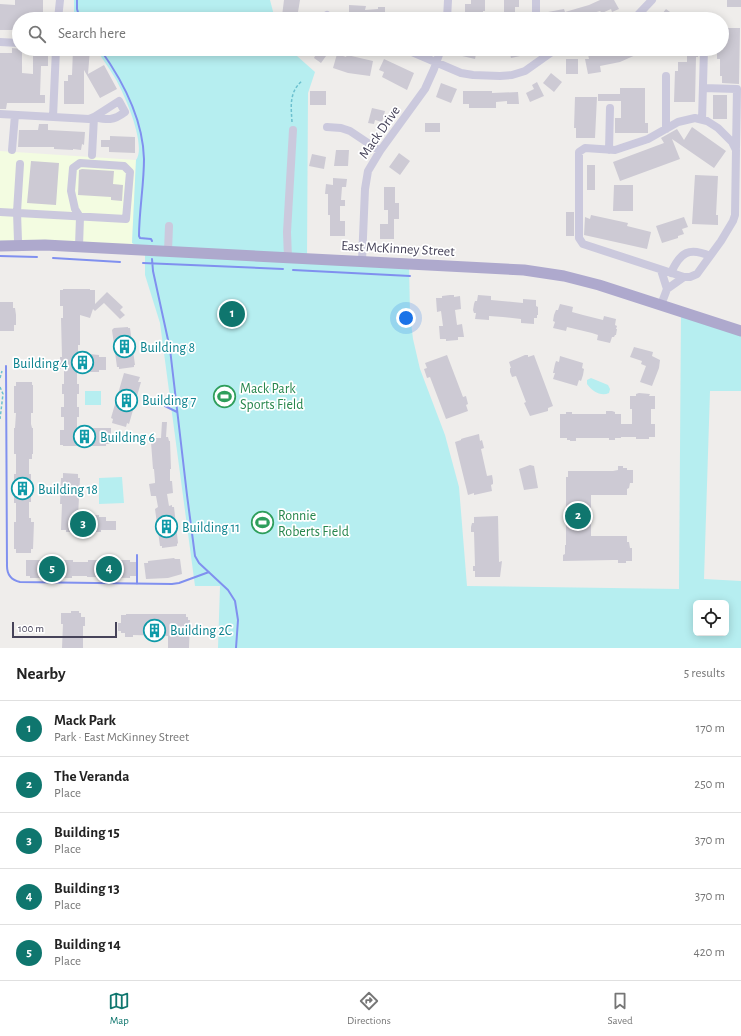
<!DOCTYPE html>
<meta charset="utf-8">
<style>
body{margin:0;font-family:"Alegreya Sans",sans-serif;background:#f2f2f2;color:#222}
.controls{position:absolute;right:12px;bottom:12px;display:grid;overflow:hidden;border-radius:6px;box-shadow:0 2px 10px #0003}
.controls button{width:36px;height:36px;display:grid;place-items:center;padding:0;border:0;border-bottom:1px solid #e0e0e0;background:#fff;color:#222;font:20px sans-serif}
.scale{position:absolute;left:12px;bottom:10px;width:105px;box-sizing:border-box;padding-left:4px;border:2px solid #464359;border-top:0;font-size:11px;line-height:14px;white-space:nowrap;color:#464359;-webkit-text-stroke:3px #fff;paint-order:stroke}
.you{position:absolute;left:406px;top:318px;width:14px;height:14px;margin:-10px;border:3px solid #fff;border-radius:50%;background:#1a73e8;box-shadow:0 0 0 6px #1a73e833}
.badge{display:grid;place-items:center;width:26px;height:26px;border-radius:50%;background:#0f766e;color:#fff;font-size:13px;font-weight:700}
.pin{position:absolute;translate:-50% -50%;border:2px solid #fff;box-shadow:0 1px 4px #0006}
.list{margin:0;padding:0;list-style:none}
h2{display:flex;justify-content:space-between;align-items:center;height:52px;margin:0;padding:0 16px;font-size:17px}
h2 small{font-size:13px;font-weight:400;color:#767676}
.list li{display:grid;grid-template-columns:26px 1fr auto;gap:12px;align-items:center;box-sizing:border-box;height:56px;padding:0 16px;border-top:1px solid #e0e0e0}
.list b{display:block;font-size:15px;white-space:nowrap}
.list p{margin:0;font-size:13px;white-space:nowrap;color:#767676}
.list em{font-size:13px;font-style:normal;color:#767676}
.icon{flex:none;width:22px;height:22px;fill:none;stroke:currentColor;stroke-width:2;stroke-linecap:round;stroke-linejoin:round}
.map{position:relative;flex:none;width:741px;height:648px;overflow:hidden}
.search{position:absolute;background:#fff;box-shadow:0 2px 10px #0003;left:12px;right:12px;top:12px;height:44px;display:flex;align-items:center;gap:10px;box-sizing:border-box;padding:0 14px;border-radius:22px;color:#767676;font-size:15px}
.sheet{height:332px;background:#fff}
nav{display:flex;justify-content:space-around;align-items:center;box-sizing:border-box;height:56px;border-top:1px solid #e0e0e0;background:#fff;font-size:11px;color:#767676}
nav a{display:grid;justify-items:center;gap:2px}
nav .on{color:#0f766e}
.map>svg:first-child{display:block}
.commercial{fill:#f3fce1}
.green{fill:#b6eef0;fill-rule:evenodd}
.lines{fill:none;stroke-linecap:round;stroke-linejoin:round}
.stream{stroke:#8090ef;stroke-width:2}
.building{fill:#cdcad4}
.path{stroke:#6cc0cf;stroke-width:1.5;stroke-dasharray:3 2;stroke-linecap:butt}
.minor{stroke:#cbc9dd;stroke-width:8}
.major{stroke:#aea9cd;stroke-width:11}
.labels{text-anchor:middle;stroke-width:3.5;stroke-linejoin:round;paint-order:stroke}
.street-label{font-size:14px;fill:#464359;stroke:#fff}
.culture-label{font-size:14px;fill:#0d838f;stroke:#fff;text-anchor:start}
.leisure-label{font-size:14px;fill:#27864d;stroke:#fff;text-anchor:start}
</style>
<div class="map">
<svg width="741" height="648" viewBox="0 0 741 648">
<rect width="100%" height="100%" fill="#efedeb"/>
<path class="commercial" d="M0,151l136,9 -4,83 13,7 -145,-4z"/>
<path class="green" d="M74,0h196l5,19h-201z
M96,49h196l5,7 18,16 -7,21 -1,166 102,4 1,51 3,25 7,30 25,66 14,52 8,99 212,3 2,-277 60,19v60h-31l-6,188 37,2v67h-523l2,-62h-25l-35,-263 -15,-48v-25l-13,-7 4,-83c11,-15 -12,-67 -21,-82 -6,-10 -13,-20 -19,-29zM696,603h30v30h-30z
M591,378l17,7 2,4 -1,4c-8,4 -17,-2 -22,-9v-4z
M85,391h16v14h-16z
M122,477l2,26 -25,1v-26z"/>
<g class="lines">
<path class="stream" d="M77,0v9l3,10
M100,49c23,32 43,69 44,110 0,26 -5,52 -5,77l1,2 11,1 1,2
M0,256l37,1
M53,258l67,4
M152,259l1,12 17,78 17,146 8,61 4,7 29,27 7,11 3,19 -2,28
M143,263l140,6
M293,270l117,6
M6,366l1,200c0,9 4,14 13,16l152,2 7,-1 30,-11
M165,406l12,6
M137,555v29"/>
</g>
<path class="building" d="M15,0h28v14h3v5h-27v18h-6v-7h-13v-26l15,1z
M284,0h16l-3,18 -15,-2z
M471,0h14v11h-2v8h-18v-15h6z
M504,0h15v7h-4v9h-11z
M600,0h14l5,9 -7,3 -1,-3 -9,4 -2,-2 -17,5 1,3h-35l-1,-7 16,-3 1,3 24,-7z
M727,0h14v7h-14z
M349,5l17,1 -1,4 13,-1v-2h7v12h-28v-2h-8z
M666,9l8,6 -2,4h-14z
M722,28h18l-1,56 -17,-1v-7h-2v-17h-3v-10h5z
M12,48l10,1v24l11,1v-24h15v16h-7l-1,29h5v8h-38l-1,6h-6v-56h12z
M73,49h17l-2,25 16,-9 13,24 -17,9 -16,-28v34h-20v-23h4v-6h4z
M314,49h17l-10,14 -7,-5 1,-2 -4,-3z
M459,49h18l-2,10 -17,-4z
M509,49h10l1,7 -9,2z
M620,49h29l-29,13 -20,4 1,6 -13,2 -3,-15h4l-1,-5z
M694,49h4v8h-2l-1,45h-21l1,-31h3v-9h9v-12z
M337,54l9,3 1,-2 26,6 -3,15 -22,-3 -15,-5z
M384,59l30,14 -7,17 -25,-13 2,-5 -5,-2z
M566,59h12v15h-12z
M551,73l11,9 -8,10 -11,-9z
M537,82l7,14 -14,6 -4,-9 8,-4 -2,-4z
M441,83l16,6 -6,14 -15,-6z
M620,88h25v35h3v10h-33v-15h6v-17h-23v-7h22z
M310,91h16v14h-16z
M463,91h29v2l26,-1 1,12h-12v-3l-11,1v6h-27v-4h-6z
M713,95h14v24h-14z
M575,97h22l-2,41h-19v-10h-2z
M372,108l13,3 -3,11 -7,-2 -1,4 -6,-1z
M425,123h15v9h-15z
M39,124h9v6l37,2 -1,13 -2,-1 -1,6 -8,-1v1l-19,-1v-2h-36l1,-17h19z
M692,127l34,24 -12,17 -42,-29 8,20 -60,22 -7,-19 51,-19 -3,-5 16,-9 7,11z
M110,136l25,1v16l-26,-1v-5h-8v-7h9z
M336,150h13l-1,16h-14z
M399,153l11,8 -10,14 -11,-8z
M312,154l14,3 -2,12 -15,-3z
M31,161l28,2 -3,42 -29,-2z
M587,165h8v25h-8z
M82,169l32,2 -1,13 10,1 -1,16 -11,-1v-3l-33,-2 1,-25z
M695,175l23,1 -2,39h2v10l-26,-1z
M333,178l14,1 -1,8h-4l-1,13h4v6h-5v15h5v15h-15v-21h-2v-21h-3l1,-10 7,1z
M614,185h19v26h-20z
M384,187h11v16h4v16h-5v20h-14v-15h8v-14h-4z
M566,212h8v24h-8z
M591,215l37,8 -1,3 24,6 -4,17 -63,-14 1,-18 5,2z
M684,217l4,10 -6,2 2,5 -6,2v2l-16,5 -6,-17z
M63,289h27v1h5v14l12,-12 16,15 -3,3 5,5 -5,4 -16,-16 -9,8 -2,-2 -3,9 -10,-3v30h-2v12h11v-3l10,1v2h7v13h-7v2h-11v-3h-11v15h2v10h-2v13h2v10h-2v11h34v16h-5v2h-43v-1h-3v-15h4v-13h-3v-10h3v-13h-2v-10h2v-15h-4v-12h2l-1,-39h2v-12h-3v-16h3z
M450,295h4v2l6,-1 1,13 -6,1 2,15 5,-1 2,13h-6v3l-12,1v-2h-6l-1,-13h4l-2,-15 -4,1 -1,-14h6v-2z
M478,295l13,1v4l11,1 21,2v-4l13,1v6l2,1v8h-1v3h-3v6l-13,-1v-4l-18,-2 -14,-1v4l-14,-1 1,-6h-2l-1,-3 1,-6 1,-3h2z
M0,302h13v6h2l1,7v10h-2v6h-14z
M560,304l13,3 -1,5 11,3 20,5 1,-4 12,3 -1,6 2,1 -1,3h1l-1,6h-1l-1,2h-2l-2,6 -13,-3 1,-5 -6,-2 -25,-6 -1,4 -13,-3 2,-6 -2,-1 1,-6 2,-5h2z
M128,327v1h2l5,37h-1v2l-15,2v-2h-2l-5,-37 2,-2z
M634,347l19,5 -1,4 8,4 -1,8 -7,18 -12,-4 6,-16 -5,-2 1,-3 -12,-4z
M447,355l16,42 3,-1 2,8 -2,1 2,6 -22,8 -16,-42 -3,1 -3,-9 3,-1 -2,-5z
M525,355h3v2l6,-2 19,51 -5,2v3l-18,5 -6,-13 2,-1 -10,-26 -4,1 -2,-5v-4h1l-2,-6z
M560,356l23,7 -1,5 2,1 -1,6 -2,6 -2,-1 -2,6 -24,-7 2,-6h-2l2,-9 1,-3 3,1z
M124,373l16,4 -2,5h3l-12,42 -2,-1 -1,4 -14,-4 1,-4 -2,-1z
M16,382h16v3h1v28h-2v11l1,4h1v26h-1v5h-3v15h2v8h-2v13h2v7h-2v16h2v4h3l-1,27h-2v4h-15v-4h-2v-27h2v-19h-2v-8h2v-12h-2v-9h2v-20h-2v-26h1l1,-15h-2v-27h2z
M639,393l11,1 -1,2h6v13h-4v15h4v13h-6v2h-13v-2h-15v1h-6v2h-6v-2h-33v3h-6v-1h-3v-2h-7v-24h6v-2h6v2h34v-3h6l3,1v2h6v10h11v-15h-2v-13h6v-2z
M162,422h5l-1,15h2l1,4h1l1,28h-1v12h2l1,12 -6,1 2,12 3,-1v2h2l4,36 -1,1v2l-15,2v-2h-2l-5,-37 3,-2 -2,-11h-5l-2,-12 6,-1v-2l-1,-12h-1l-2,-27h2v-4h8z
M479,434l1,7 2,-1 2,8 -3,1 6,27 5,-1 1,6v3l-2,1 1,6 -18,4v-2l-6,2 -13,-53 6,-2v-1l3,-1z
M530,465l4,1 4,22 -14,2 -5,-21z
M618,466h5v2h4v2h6v13h-3l-1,5 -2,1v6h-36v41h36v6h2l1,6h2v13h-6v2h-8v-3h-5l-50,1v-6l2,-1v-9h1v-68h2v-6h45l5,-1z
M63,473l15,1v4h2l-2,39h11v-2h10v2h7v4h10v9h-15v2h-13v-2h-11v2h-11v-2h-5l1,-26h-2l1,-26h2z
M498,516l1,46 3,-1 -2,16h-25v-6h-2v-5h2l-1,-34h-3v-5l1,-4h2v-6z
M174,558l1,1h5l2,15 -14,4 -22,1 -2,-16h4v-2z
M26,560h47v2h15v-2h42v2h6v14h-6v2l-43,-1v-1h-15v2h-42v-2h-4z
M71,611h8v2h2v4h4v9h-2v22h-21l1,-24h-2v-11h10z
M126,614h60v3h2v3h2l-1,28h-21v-12l-35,-1v2h-8v-4h-4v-2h-3v-8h3v-8h5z"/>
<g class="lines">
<path class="path" d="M292,122c-1,-16 -3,-30 10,-41
M0,378l2,-7
M0,387l3,7 -3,25"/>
<path class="minor" d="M327,15l3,4
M58,19l2,-19
M447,19l1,-19
M536,19v-19
M634,19l18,-19
M0,42l19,1
M405,49l56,24 12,2 27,1 12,-1 13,-4 31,-22
M540,49l5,7
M703,88l34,1 -1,59
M0,114l89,5 5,-2 25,-16 6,11c-12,9 -17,8 -31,5
M53,117l3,-68
M702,120l2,-71
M327,127l14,1 9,3 30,20
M666,129v-53
M12,150l3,-35
M609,150l1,-42
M92,155l2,-38
M0,212l126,7 4,-47 -6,-6 -44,-3 -7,5 -2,23 4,18 5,8 -1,29
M18,241l-1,-29 3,-48
M168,251l1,-25
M288,258l-1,-26 6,-102
M362,261l3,-72 3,-18 12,-20 45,-62 9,-20 7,-20
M661,270l6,19
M671,273c9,-21 18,-26 39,-17
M661,305l6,-16 17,-12h6l7,-3 24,-33 12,-20 2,-6 1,-65 -4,-8 -14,-14 -11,-7 -12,-3 -17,4 -30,17 -33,11 -30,-2 -6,4v86l4,6 101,33"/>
<path class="major" d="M0,246l45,-1 479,25 40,6 35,9 142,46"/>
</g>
<defs>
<symbol id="building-ring" viewBox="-11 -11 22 22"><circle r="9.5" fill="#fff" stroke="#0f9aa8" stroke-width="1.5"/><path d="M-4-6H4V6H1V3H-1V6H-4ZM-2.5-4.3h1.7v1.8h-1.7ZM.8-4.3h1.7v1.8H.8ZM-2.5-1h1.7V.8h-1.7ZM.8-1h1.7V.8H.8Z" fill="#0f9aa8"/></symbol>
<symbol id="stadium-ring" viewBox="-11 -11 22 22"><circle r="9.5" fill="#fff" stroke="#2e9e5b" stroke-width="1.5"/><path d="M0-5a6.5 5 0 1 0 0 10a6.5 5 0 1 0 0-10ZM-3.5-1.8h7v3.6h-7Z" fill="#2e9e5b"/></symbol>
</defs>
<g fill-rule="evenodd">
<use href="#building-ring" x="112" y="334" width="25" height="25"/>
<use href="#building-ring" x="70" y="350" width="25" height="25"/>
<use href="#stadium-ring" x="212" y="384" width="25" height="25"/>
<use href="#building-ring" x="114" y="388" width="25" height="25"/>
<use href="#building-ring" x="72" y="424" width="25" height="25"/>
<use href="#building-ring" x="10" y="476" width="25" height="25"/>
<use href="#stadium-ring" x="250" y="510" width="25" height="25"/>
<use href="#building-ring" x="154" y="514" width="25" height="25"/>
<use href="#building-ring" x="142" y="618" width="25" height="25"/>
</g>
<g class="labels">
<g class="street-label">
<text transform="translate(379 132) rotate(-55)" y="5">Mack Drive</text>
<text transform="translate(398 248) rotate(3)" y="5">East McKinney Street</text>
</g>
<g class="culture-label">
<text x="140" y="352">Building 8</text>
<text x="68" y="368" text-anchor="end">Building 4</text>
<text x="142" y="405">Building 7</text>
<text x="100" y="442">Building 6</text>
<text x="38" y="494">Building 18</text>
<text x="182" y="532">Building 11</text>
<text x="170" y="635">Building 2C</text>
</g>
<g class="leisure-label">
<text x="240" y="393">Mack Park<tspan x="240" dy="16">Sports Field</tspan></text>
<text x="278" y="520">Ronnie<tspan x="278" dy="16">Roberts Field</tspan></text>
</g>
</g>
</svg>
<div class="controls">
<button><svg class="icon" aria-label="locate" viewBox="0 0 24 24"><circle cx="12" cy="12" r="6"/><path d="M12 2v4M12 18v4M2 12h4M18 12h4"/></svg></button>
</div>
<div class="scale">100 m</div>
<div class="you"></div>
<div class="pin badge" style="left:232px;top:314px">1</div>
<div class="pin badge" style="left:578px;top:516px">2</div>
<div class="pin badge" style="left:83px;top:524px">3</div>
<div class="pin badge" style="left:109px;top:569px">4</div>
<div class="pin badge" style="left:52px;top:569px">5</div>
<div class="search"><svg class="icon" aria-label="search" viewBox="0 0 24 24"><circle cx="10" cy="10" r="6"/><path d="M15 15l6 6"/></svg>Search here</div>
</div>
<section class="sheet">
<h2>Nearby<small>5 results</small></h2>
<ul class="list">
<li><span class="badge">1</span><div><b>Mack Park</b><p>Park · East McKinney Street</p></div><em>170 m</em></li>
<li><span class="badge">2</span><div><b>The Veranda</b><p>Place</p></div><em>250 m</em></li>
<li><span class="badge">3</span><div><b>Building 15</b><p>Place</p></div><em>370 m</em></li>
<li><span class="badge">4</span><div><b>Building 13</b><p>Place</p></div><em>370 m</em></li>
<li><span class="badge">5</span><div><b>Building 14</b><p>Place</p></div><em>420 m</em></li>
</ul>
</section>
<nav>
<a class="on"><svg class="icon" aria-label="map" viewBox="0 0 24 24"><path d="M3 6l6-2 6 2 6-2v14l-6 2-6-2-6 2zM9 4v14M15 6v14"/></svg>Map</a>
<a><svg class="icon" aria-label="directions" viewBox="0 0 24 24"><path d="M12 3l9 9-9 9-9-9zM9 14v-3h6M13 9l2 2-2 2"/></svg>Directions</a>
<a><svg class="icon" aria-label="saved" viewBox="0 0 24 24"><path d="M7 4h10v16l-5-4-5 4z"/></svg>Saved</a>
</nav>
